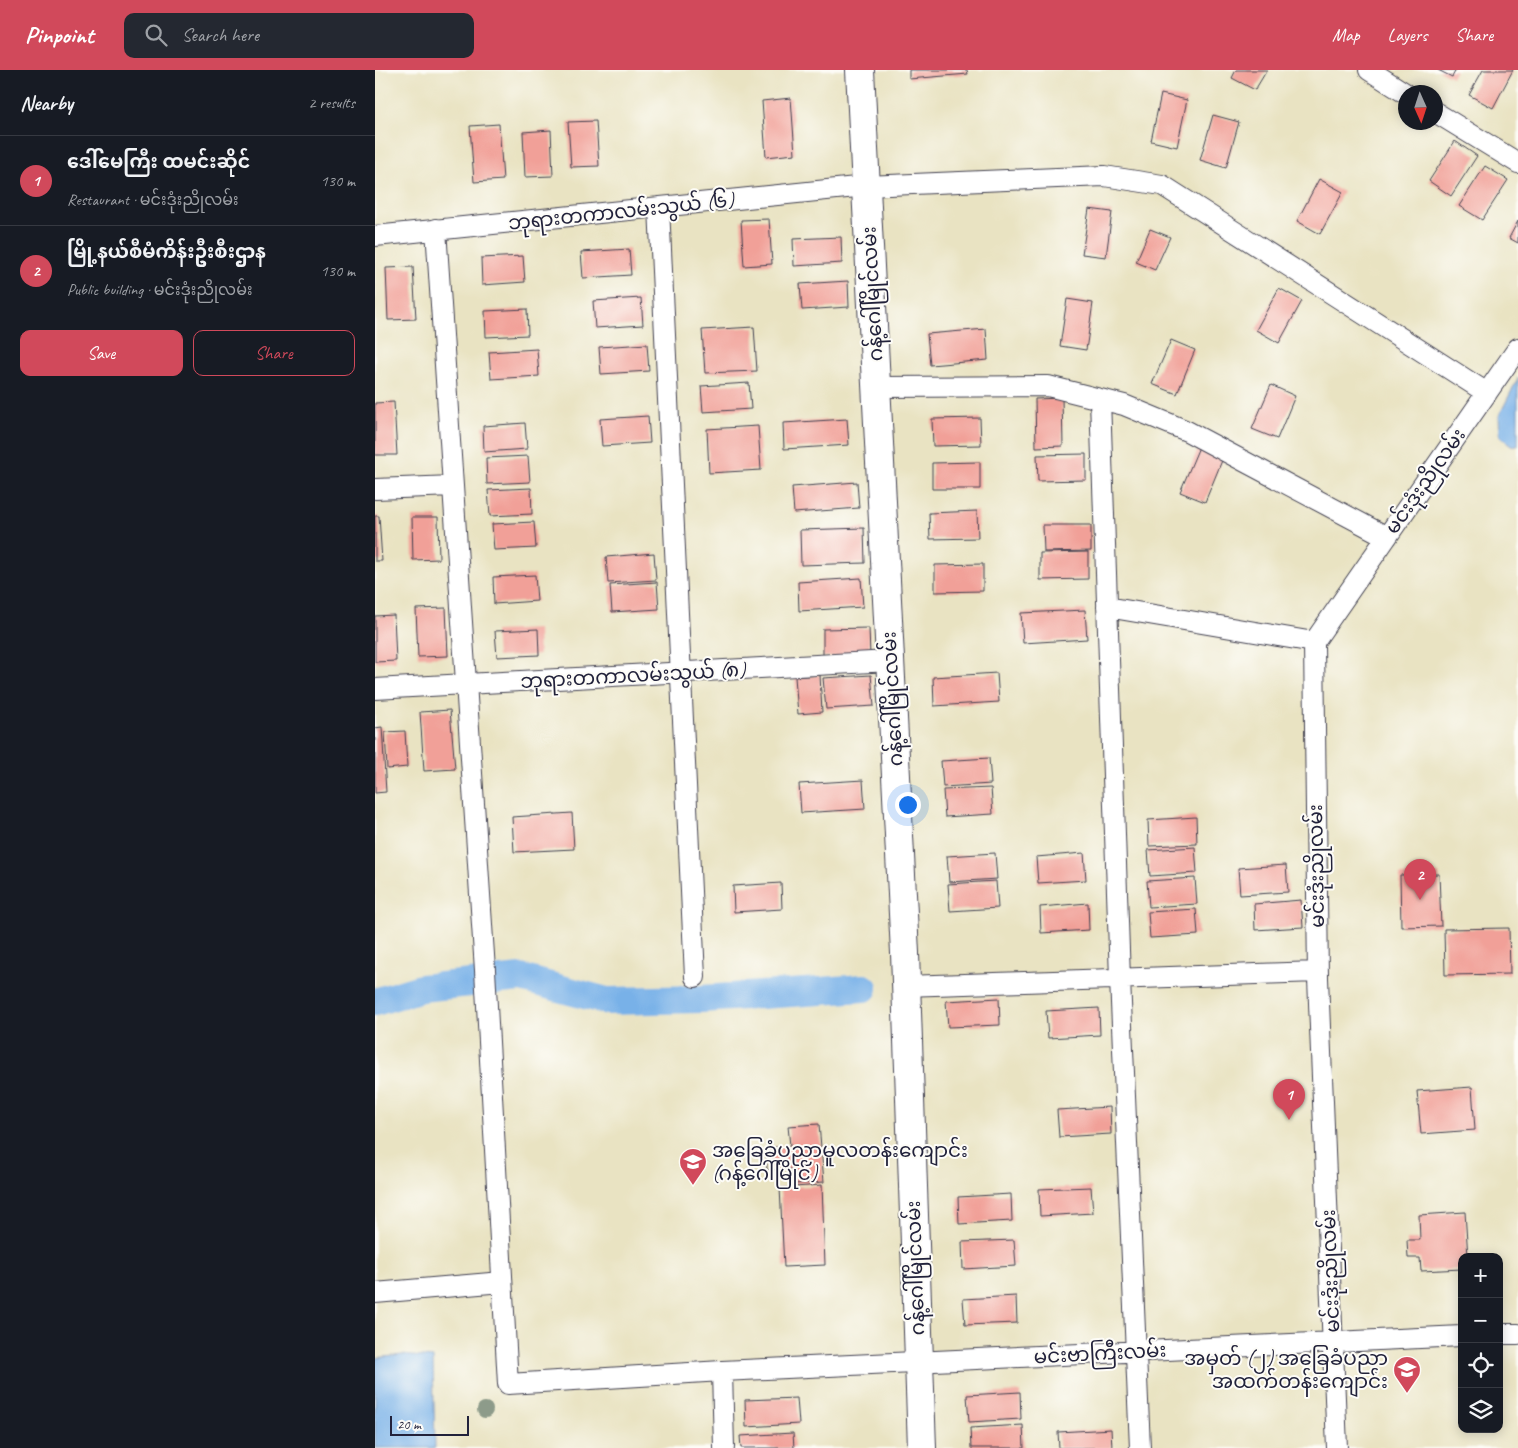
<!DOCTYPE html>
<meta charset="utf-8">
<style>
body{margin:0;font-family:Caveat,"Noto Sans Myanmar",sans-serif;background:#242831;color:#f1f3f6}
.controls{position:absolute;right:15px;bottom:15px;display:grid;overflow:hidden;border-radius:10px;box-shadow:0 2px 12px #0003}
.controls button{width:45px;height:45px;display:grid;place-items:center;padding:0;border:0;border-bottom:1px solid #363941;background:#171b24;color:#f1f3f6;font:25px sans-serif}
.compass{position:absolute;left:1023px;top:15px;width:45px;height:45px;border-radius:50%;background:#171b24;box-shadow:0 2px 12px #0003;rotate:177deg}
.scale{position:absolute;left:15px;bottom:12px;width:79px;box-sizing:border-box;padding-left:5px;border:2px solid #22223b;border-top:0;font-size:14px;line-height:18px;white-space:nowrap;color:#22223b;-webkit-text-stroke:4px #fdfcf7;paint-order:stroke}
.you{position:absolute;left:532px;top:734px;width:18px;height:18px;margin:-12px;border:4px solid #fff;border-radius:50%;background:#1a73e8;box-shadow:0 0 0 8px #1a73e833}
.badge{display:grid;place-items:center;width:32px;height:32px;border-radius:50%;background:#d1495b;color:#fff;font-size:16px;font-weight:700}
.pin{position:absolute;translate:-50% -41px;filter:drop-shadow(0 1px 2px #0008)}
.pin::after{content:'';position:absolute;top:26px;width:18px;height:15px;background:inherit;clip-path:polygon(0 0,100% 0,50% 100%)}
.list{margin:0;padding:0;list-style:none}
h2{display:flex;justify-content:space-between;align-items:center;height:65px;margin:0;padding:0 20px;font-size:21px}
h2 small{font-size:16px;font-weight:400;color:#9ea1a6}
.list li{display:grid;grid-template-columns:32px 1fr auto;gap:15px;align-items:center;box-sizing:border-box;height:90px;padding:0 20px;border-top:1px solid #363941}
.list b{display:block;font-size:19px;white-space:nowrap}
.list p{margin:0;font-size:16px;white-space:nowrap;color:#9ea1a6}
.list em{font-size:16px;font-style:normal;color:#9ea1a6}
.actions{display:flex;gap:10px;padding:15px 20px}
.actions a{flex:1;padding:11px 0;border:1px solid #d1495b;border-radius:10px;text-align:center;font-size:18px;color:#d1495b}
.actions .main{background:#d1495b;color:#fff}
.icon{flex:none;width:28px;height:28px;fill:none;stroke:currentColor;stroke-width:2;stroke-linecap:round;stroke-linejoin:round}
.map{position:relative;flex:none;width:1143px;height:1378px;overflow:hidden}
header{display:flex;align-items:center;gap:30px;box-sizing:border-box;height:70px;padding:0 25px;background:#d1495b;color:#fff}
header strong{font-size:24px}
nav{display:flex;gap:28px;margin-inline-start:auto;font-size:18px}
.search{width:350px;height:45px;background:#242831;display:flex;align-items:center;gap:12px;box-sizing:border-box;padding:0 18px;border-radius:10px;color:#9ea1a6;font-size:19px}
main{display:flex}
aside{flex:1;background:#171b24}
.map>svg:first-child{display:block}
.water{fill:#78b1e8;stroke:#4d6a92}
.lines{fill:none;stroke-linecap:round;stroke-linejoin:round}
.canal{stroke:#78b1e8;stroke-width:28}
.building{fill:#f1a098}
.street-casing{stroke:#403f4f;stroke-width:22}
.secondary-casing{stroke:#403f4f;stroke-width:30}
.street{stroke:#fff;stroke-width:20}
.secondary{stroke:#fff;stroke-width:28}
.tree{fill:#8d9b8a}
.labels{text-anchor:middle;stroke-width:4;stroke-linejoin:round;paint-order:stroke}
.street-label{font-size:20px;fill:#22223b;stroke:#fdfcf7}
.poi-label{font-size:20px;fill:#22223b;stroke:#fdfcf7;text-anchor:start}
</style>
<header>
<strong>Pinpoint</strong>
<div class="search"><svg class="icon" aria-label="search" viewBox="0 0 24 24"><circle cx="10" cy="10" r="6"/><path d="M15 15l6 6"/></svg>Search here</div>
<nav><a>Map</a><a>Layers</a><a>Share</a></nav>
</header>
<main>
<aside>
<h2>Nearby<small>2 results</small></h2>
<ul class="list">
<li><span class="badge">1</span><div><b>ဒေါ်မေကြီး ထမင်းဆိုင်</b><p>Restaurant · မင်းဒုံးညိုလမ်း</p></div><em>130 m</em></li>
<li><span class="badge">2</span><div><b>မြို့နယ်စီမံကိန်းဦးစီးဌာန</b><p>Public building · မင်းဒုံးညိုလမ်း</p></div><em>130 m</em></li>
</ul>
<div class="actions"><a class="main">Save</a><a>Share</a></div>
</aside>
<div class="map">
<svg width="1143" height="1378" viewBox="0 0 1143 1378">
<rect width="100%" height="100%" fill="#fdfcf7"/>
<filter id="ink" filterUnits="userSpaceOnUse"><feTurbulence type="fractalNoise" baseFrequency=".02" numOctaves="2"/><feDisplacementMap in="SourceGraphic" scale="10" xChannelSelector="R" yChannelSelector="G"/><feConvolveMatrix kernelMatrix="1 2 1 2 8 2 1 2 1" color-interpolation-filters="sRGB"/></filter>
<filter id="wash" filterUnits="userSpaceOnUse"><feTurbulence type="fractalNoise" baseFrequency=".0096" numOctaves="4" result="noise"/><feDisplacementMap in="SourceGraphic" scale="20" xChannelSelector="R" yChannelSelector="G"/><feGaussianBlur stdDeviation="1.12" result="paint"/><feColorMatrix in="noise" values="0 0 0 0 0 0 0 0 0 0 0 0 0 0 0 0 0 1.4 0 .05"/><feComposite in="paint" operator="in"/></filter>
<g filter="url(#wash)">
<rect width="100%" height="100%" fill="#e9e3c2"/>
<path class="water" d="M1143,308v68l-7,-1 -11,-9 -1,-20z
M27,1285l31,3 2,90h-60v-90z"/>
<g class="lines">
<path class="canal" d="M0,932l46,-14 100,-10 86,23 95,-2 162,-11"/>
</g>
<g id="blocks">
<path class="building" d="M534,0h58l1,4 -59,5z
M861,0h31l-12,20 -23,-12z
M1063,0h18l-4,7z
M1108,0h30l-20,38 -24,-13z
M786,24l26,6 -10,47 -26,-6z
M416,28l4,56 -29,3 -4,-56z
M838,45l26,7 -13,46 -26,-8z
M221,51l3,45 -28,1 -3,-45z
M124,54l4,56 -29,2 -4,-56z
M176,60l2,46 -28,1 -2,-45z
M1080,71l22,15 -26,40 -22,-15z
M1110,96l23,14 -26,40 -23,-14z
M944,109l24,13 -23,42 -23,-13z
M714,139l23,3 -6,45 -24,-3z
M394,149l3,45 -28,2 -3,-46z
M1143,151v22l-9,-5z
M775,159l20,8 -15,33 -19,-8z
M466,167l1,26 -48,3 -1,-27z
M254,179l2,26 -48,3 -2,-26z
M148,186l2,26 -43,3 -1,-27z
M38,197l3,52 -28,1 -2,-52z
M473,211l1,26 -47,3 -2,-26z
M904,218l23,13 -23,42 -23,-13z
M266,228l2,27 -48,3 -2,-27z
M692,229l26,4 -7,47 -26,-4z
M152,239l1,26 -42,2 -1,-26z
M379,257l3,44 -52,2 -3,-43z
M611,259l2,31 -58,5 -3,-31z
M796,270l24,10 -18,44 -25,-10z
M272,274l2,27 -48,3 -2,-27z
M162,279l2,27 -48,3 -2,-27z
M374,313l2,26 -48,3 -2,-26z
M896,315l24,11 -18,43 -25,-10z
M687,328l1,48 -27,1 -1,-48z
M19,332l3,53h-22v-52z
M273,346l2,27 -48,3 -2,-27z
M605,348l1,27 -48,1 -1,-27z
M472,349l2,26 -65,4 -1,-26z
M150,353l2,26 -43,3 -1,-26z
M383,356l3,44 -52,3 -2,-44z
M824,377l24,11 -18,44 -25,-10z
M711,384v26l-48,1 -1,-26z
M153,386l2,26 -43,2 -1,-26z
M605,392v27h-48v-26z
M482,412l2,26 -65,5 -2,-26z
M156,418l1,26 -42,2 -2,-26z
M602,441l1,27 -48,1 -1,-26z
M0,446h4l3,45h-7z
M37,447h26l1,42 -26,1z
M159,452l2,26 -42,2 -2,-26z
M668,455h48v26l-47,1z
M489,458l1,35 -64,2 -1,-35z
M713,482v27l-48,1v-27z
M279,483l2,27 -48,3 -2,-26z
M608,494v27l-48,1v-27z
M160,505l2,26 -43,3 -1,-27z
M486,508l2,29 -64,4 -1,-29z
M282,512l2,27 -47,3 -2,-27z
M71,538l2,48 -30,1 -2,-48z
M710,540l2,29 -64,4 -2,-30z
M19,545l2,46 -21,1v-46z
M494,558l1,28 -47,1v-28z
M163,559l1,26 -42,2 -2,-26z
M622,603l2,29 -65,4 -1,-29z
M445,605l2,37 -24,2 -3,-37z
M496,605l3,31 -48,3 -3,-31z
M75,640l5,59 -31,2 -4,-59z
M7,657l4,65 -11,1v-65z
M30,661l2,36 -20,2 -2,-37z
M614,688l2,26 -48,3 -2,-26z
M488,710l2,29 -64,4 -2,-29z
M616,718l2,26 -48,3 -2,-27z
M197,743l2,36 -60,3 -2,-35z
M821,747l1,27 -48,2 -1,-26z
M820,777l2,26 -47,3 -2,-26z
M620,783l2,26 -48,3 -2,-26z
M709,783l2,27 -48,3 -2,-26z
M911,795l2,27 -48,3 -2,-27z
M1064,804l2,52 -40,1 -1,-52z
M820,808l2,26 -48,3 -2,-26z
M621,811l2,27 -48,3 -2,-27z
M406,813l1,26 -48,3 -1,-26z
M926,830l2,27 -48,3 -1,-26z
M713,833l1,27 -48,3 -1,-26z
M821,839l2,26 -48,3 -2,-26z
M1134,858l1,46 -65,1 -1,-46z
M624,928l1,27 -52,2 -2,-26z
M724,938l1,27 -52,3 -2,-27z
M1097,1017l3,43 -54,4 -4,-43z
M735,1037l1,27 -52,3 -2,-27z
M444,1054l5,58 -30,2 -2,-15 -25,1 -1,-22 24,-2 -2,-20z
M447,1115l3,80 -41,2 -4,-79z
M716,1117l2,26 -53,3 -1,-27z
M636,1124l1,27 -53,3 -1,-27z
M1090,1142l3,45h-6v12l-41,2 -1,-13h-12l-1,-18h13l-1,-25z
M639,1170l2,26 -53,3 -1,-27z
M641,1226l1,27 -52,2 -2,-26z
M645,1322l1,27 -52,3 -2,-27z
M422,1328l2,26 -53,3 -1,-27z
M648,1355l1,23h-53l-1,-20z
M736,1359l1,19h-53l-1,-16z
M418,1363l1,15h-53l-1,-12z"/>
</g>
</g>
<g filter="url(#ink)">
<use href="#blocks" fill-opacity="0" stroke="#403f4f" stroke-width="1"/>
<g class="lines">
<defs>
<path id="street" d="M994,0l36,23
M1060,42l83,51
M284,137l36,770
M61,159l49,741 23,414 214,-13 740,-35
M0,166l491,-50 238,-10 58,9 325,208
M502,317l171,-1 76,19 63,26 200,106
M725,329l20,580 20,469
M0,419l78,-3
M732,537l207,35
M0,619l515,-28
M530,916l413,-14
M0,1223l127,-11
M1124,1264h19
M347,1301l2,77
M962,1378l-19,-470 -4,-336 204,-294"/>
<path id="secondary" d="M485,0l45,883 17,495"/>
</defs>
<use href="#street" class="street-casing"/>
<use href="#secondary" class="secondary-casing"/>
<use href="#street" class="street"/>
<use href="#secondary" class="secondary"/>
</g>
<circle class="tree" cx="110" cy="1340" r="8"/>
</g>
<defs>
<symbol id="school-pin" viewBox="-11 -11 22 30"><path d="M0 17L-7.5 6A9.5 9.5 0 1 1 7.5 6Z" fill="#d1495b" stroke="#fdfcf7"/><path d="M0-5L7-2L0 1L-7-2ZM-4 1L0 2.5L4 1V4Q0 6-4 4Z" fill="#fff"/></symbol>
</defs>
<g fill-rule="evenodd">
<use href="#school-pin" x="302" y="1076" width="32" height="43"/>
<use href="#school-pin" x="1016" y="1284" width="32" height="43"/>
</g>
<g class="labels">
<g class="street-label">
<text transform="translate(246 141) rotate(-6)" y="7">ဘုရားတကာလမ်းသွယ် (၆)</text>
<text transform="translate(497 224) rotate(-93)" y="7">ဂန့်ဂေါ်မြိုင်လမ်း</text>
<text transform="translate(1050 411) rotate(-55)" y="7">မင်းဒုံးညိုလမ်း</text>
<text transform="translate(258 605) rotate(-3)" y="7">ဘုရားတကာလမ်းသွယ် (၈)</text>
<text transform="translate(517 629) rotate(-93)" y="7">ဂန့်ဂေါ်မြိုင်လမ်း</text>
<text transform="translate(941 796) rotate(-91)" y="7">မင်းဒုံးညိုလမ်း</text>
<text transform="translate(540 1198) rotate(-92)" y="7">ဂန့်ဂေါ်မြိုင်လမ်း</text>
<text transform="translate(955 1201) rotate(-92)" y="7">မင်းဒုံးညိုလမ်း</text>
<text transform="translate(725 1283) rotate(-3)" y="7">မင်းဗာကြီးလမ်း</text>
</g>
<g class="poi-label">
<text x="337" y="1087">အခြေခံပညာမူလတန်းကျောင်း<tspan x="337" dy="23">(ဂန့်ဂေါ်မြိုင်)</tspan></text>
<text x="1013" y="1295" text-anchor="end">အမှတ် (၂) အခြေခံပညာ<tspan x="1013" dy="23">အထက်တန်းကျောင်း</tspan></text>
</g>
</g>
</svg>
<div class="controls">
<button>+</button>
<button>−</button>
<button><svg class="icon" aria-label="locate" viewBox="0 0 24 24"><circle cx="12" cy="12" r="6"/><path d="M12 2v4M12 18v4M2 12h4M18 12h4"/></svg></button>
<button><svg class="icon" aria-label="layers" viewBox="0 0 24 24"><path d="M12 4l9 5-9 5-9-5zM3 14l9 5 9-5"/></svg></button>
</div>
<svg class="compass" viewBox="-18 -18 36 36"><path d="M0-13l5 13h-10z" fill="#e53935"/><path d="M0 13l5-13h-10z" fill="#9ea1a6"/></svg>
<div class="scale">20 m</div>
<div class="you"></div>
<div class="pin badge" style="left:914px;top:1050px">1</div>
<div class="pin badge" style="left:1045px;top:830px">2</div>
</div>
</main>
